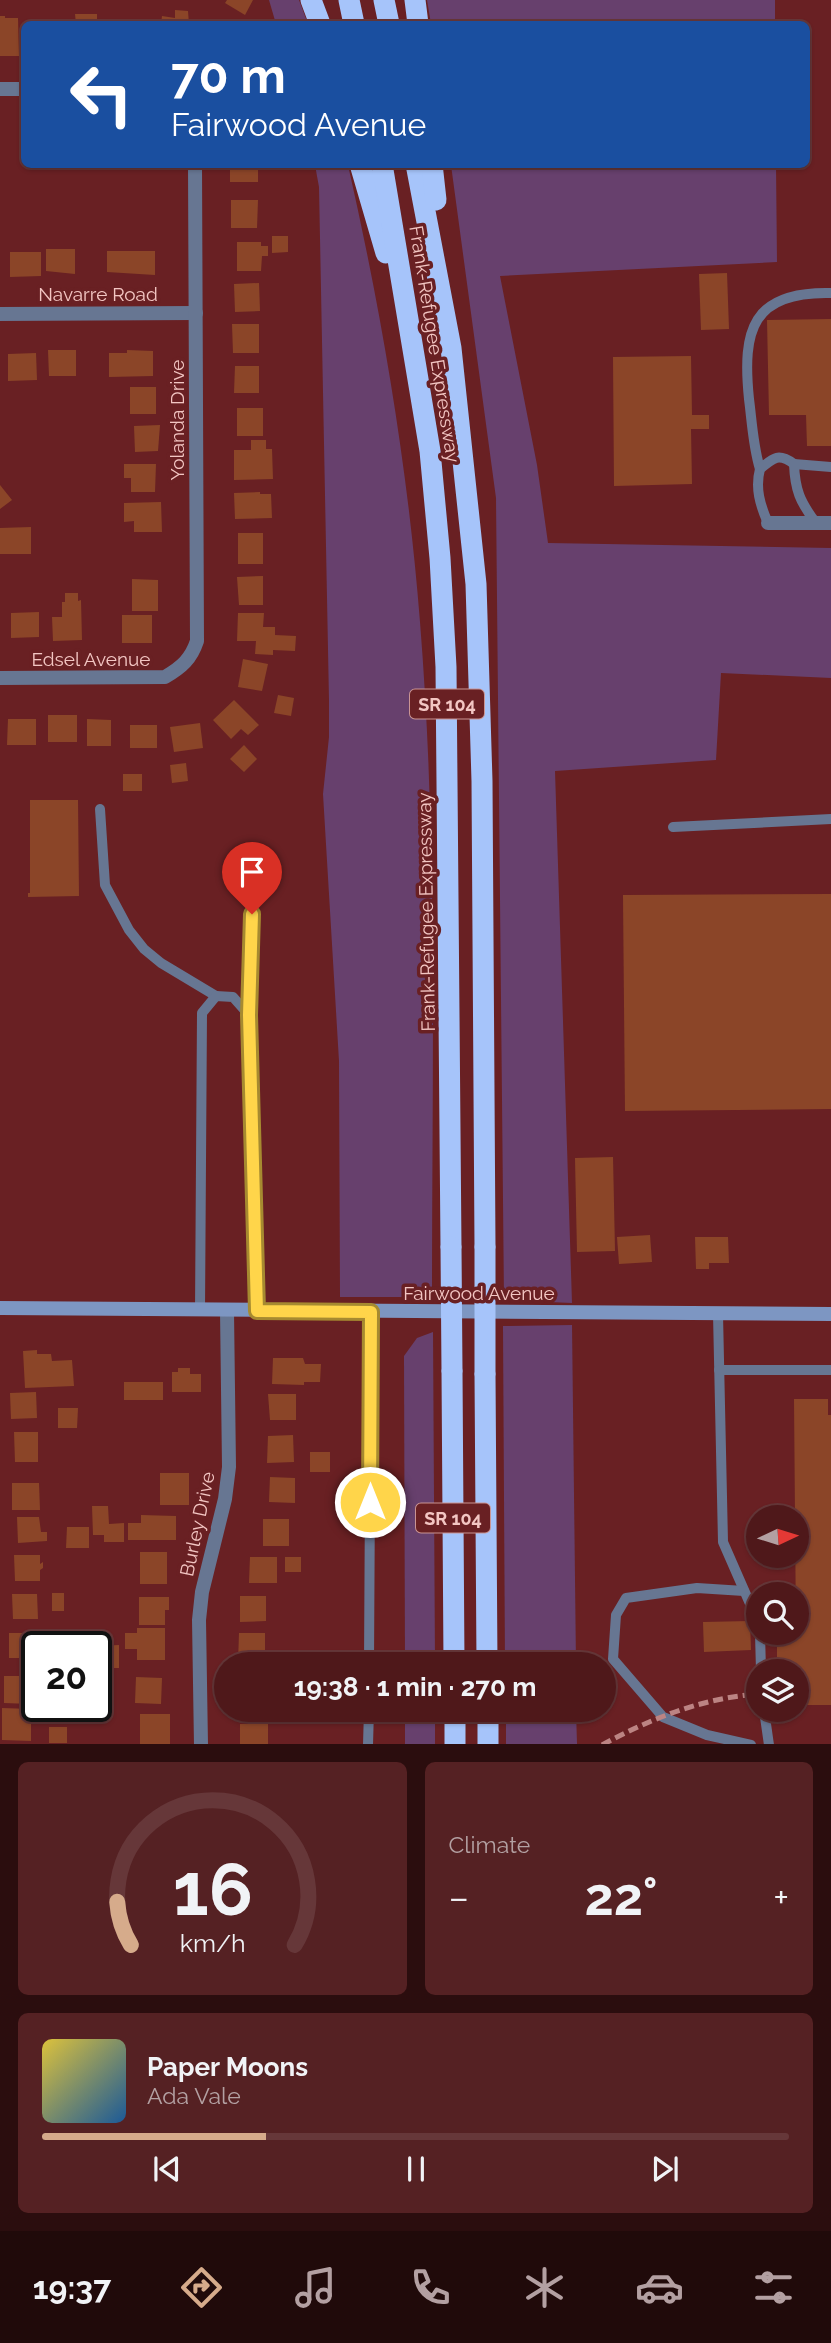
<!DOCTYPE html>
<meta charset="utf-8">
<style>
body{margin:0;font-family:Raleway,sans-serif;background:#552123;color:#f1f3f6;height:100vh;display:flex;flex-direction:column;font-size:26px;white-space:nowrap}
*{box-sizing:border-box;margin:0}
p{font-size:23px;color:#b3a0a2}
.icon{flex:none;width:38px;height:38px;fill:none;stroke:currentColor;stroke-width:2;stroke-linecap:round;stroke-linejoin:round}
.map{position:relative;height:1744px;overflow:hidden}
.sheet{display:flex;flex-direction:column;gap:18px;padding:18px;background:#2b0d0e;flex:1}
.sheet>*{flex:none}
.top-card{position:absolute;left:21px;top:21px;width:789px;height:147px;border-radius:10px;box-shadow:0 2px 5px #0004,0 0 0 2px #663739;background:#1a4fa0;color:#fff;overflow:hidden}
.needle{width:46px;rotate:86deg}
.tools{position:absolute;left:746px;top:1505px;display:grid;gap:14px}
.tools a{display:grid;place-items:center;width:63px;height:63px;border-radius:50%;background:#4f181a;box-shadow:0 2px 5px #0004,0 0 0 2px #663739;font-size:35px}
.speed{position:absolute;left:21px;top:1631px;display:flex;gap:14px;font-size:35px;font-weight:700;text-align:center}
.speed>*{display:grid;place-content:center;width:91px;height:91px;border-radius:50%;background:#4f181a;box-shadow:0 2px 5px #0004,0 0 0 2px #663739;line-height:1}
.speed .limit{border:4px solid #111;border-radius:10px;background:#fff;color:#111}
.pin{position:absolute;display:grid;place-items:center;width:60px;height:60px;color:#fff;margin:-72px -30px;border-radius:50% 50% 50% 0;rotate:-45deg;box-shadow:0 0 7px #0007}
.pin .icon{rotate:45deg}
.me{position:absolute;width:77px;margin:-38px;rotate:0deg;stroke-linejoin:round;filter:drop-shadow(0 0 5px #0008)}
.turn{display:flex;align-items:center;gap:24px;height:147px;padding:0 35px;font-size:32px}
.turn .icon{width:91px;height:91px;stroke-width:2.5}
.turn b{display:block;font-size:49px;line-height:60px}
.big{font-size:52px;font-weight:700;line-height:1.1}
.sheet .card{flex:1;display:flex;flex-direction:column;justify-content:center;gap:10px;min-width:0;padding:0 24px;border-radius:10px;background:#552123}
.sheet .dial{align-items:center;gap:0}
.dial svg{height:182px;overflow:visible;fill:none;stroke:#663739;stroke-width:7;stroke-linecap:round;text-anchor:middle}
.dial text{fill:#f1f3f6;stroke:none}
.song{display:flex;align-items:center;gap:21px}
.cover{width:84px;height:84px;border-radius:10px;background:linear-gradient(135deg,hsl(50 70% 55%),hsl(210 70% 35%))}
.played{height:7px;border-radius:4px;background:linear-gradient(90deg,#d6ab8b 30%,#663739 30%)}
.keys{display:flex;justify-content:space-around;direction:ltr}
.heat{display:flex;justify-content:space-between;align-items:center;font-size:38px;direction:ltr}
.sheet .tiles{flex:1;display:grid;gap:18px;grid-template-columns:1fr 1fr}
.card:last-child{grid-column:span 2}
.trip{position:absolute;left:214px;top:1652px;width:402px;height:70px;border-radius:35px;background:#4f181a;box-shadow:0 2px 5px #0004,0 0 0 2px #663739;font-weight:700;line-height:70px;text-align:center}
.dock{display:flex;height:112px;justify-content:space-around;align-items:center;background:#200a0a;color:#b3a0a2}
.dock .icon{width:49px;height:49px}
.dock .active{color:#d6ab8b}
.dock b{font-size:32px;color:#f1f3f6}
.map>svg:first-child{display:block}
.green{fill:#67406d}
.building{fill:#8b4528}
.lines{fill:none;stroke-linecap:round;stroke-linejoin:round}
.lane{stroke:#677692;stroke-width:10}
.street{stroke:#677692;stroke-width:14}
.secondary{stroke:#7d96c2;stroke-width:14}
.highway{stroke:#a6c4fa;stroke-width:21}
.rail{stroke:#bc8483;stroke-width:5;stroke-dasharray:10 5;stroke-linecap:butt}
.highway-bridge{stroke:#a6c4fa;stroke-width:21}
.route-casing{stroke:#a68a30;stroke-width:18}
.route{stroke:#ffd54a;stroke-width:12}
.labels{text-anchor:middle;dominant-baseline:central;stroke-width:7;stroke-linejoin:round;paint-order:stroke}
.shield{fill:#692023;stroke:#ca9493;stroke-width:2}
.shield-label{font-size:18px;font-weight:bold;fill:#f3c6c3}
.street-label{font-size:19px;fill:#f3c6c3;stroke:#692023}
</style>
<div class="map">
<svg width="831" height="1745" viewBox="0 0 831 1745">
<rect width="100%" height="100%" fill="#692023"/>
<g class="green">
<polygon points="269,0 299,0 308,24 276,24"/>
<polygon points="427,0 775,0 775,24 431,24"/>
<path d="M315,165H348C382,315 408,468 420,622C438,846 432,1072 432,1297H340L339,1061L323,794L329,737V700L319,187Z"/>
<polygon points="451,165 776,165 777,262 500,276 537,465 548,543 831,548 831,678 721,673 716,760 555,771 572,1303 504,1300 496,498"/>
<polygon points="572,1325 576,1664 505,1664 503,1326"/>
<polygon points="433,1332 435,1664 405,1664 404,1356 417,1338"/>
<rect x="405" y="1710" width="30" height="34"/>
<polygon points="506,1710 576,1710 577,1744 506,1744"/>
</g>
<g class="building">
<polygon points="227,0 253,0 245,15 225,3"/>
<polygon points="175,10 188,11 189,24 161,24 162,16 175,18"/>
<polygon points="75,14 97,14 97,22 102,22 102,24 76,24"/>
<polygon points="0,16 5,16 5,18 18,18 19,56 0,56"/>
<rect x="124" y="20" width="26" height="4"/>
<rect x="230" y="164" width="28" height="18"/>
<polygon points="231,200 258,200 257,228 231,228"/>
<polygon points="272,236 288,236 288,252 272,253"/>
<polygon points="237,242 261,242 261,246 268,246 268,256 262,256 261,271 237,271"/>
<polygon points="46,249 75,249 75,274 46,271"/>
<polygon points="107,251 155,251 155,275 107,272"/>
<polygon points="10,252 41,252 41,276 10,277"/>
<polygon points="727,273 729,329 701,330 699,274"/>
<polygon points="259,283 260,311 235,312 234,284"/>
<polygon points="831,319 831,446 807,446 806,415 769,415 767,320"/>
<polygon points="232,324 259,324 259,353 233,353"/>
<polygon points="48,350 76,350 76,376 49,376"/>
<polygon points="127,350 153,351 153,376 109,377 109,353 127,353"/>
<polygon points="36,353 37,380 8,381 8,354"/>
<polygon points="691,356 692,415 709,415 709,429 691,429 692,484 614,486 613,357"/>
<polygon points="235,366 259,366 259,393 234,393"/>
<rect x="130" y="387" width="26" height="27"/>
<rect x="237" y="408" width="26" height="28"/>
<polygon points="160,425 158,451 135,452 134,426"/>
<polygon points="251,440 266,440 266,449 272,449 273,479 234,480 234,450 251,450"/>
<polygon points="124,464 156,464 155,492 131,492 131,478 124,478"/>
<polygon points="0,485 12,500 0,509"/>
<polygon points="260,492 260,494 271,494 272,518 235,519 234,493"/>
<polygon points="161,502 162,532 134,532 134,521 124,522 124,503"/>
<polygon points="31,527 31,554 0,554 0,528"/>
<rect x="238" y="533" width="25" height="31"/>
<polygon points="263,576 263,605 239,605 237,577"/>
<polygon points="132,579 158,580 158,611 132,611"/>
<polygon points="65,593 78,593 78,601 81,600 82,640 53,641 52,617 62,617 62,602 65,602"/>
<polygon points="39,612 39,637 11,638 11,613"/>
<polygon points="238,613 264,613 263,627 275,627 275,635 296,636 295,651 273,650 273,655 255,654 256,641 237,641"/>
<rect x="122" y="615" width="30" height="28"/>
<polygon points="243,659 268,664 262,691 238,687"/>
<polygon points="278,695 294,698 291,716 274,713"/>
<polygon points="234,700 259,725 248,735 241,729 231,739 213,720"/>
<rect x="48" y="715" width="29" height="27"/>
<polygon points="8,719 36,719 36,745 7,745"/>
<polygon points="87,719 111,720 111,746 87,746"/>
<polygon points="200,723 203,748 174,752 170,727"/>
<rect x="130" y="725" width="27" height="23"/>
<polygon points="244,745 257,759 244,772 230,759"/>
<polygon points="186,763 188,781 172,783 170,765"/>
<rect x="123" y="774" width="19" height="17"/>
<polygon points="30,800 78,800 79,896 28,897 28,893 30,893"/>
<polygon points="831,894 831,1109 625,1111 623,895"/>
<polygon points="613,1157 615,1251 577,1252 575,1158"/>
<polygon points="650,1235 652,1262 619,1264 617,1237"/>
<polygon points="695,1237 728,1237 729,1263 709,1263 709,1269 696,1269"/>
<polygon points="37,1350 37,1354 51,1354 52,1361 72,1360 74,1386 25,1388 23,1351"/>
<polygon points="273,1358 303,1358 305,1364 321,1364 320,1382 304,1382 304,1385 272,1384"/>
<polygon points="178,1368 190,1368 190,1374 201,1374 201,1392 172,1392 172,1372 178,1372"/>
<rect x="124" y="1382" width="39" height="18"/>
<polygon points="36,1392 37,1418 11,1419 10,1393"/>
<polygon points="268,1394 296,1394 296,1420 270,1420"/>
<polygon points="794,1399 828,1399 828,1415 831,1415 831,1705 796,1705 796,1671 777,1671 777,1644 787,1644 786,1634 796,1633"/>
<polygon points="58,1408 78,1408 77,1428 58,1428"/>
<polygon points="14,1432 38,1432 38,1462 15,1462"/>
<polygon points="293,1435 294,1462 267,1463 268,1436"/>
<rect x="310" y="1452" width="20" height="20"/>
<rect x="160" y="1473" width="29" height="32"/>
<polygon points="270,1477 295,1478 295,1503 269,1502"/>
<polygon points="12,1483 39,1483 40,1510 12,1510"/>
<polygon points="92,1506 108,1506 109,1524 124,1523 124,1542 104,1542 104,1535 93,1535"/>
<polygon points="141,1515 176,1516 176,1540 128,1540 128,1523 141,1523"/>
<polygon points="17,1517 39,1517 41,1532 47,1532 47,1541 18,1543"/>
<rect x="263" y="1519" width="26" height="27"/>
<polygon points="67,1527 89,1527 89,1548 66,1548"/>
<rect x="140" y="1552" width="27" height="32"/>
<polygon points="14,1555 40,1555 40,1564 43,1562 43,1568 40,1570 40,1581 15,1581"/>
<polygon points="250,1557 277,1557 277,1583 249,1583"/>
<rect x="285" y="1557" width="16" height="15"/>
<rect x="52" y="1593" width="12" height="18"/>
<polygon points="12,1594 37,1594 38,1619 13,1619"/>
<polygon points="240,1596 266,1596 266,1621 240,1622"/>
<polygon points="139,1597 169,1597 169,1610 165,1610 165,1625 139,1625"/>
<polygon points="750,1621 751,1650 704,1652 703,1622"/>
<polygon points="137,1628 165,1628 165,1660 137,1660 137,1649 125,1649 125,1633 137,1633"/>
<polygon points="9,1633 36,1633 37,1658 9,1658"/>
<polygon points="239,1633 265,1633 265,1663 238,1663"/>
<polygon points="119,1645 119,1668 96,1668 96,1646"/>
<polygon points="4,1676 30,1676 30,1704 4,1703"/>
<polygon points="136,1677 162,1678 161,1704 135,1703"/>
<polygon points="2,1708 31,1709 31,1741 2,1740"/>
<rect x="140" y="1714" width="30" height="30"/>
<rect x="240" y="1724" width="28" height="21"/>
<rect x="49" y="1727" width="18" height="16"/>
</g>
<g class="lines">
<g class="lane">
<path d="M760,469C753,446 752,422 749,399C742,330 752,291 831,293"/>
<path d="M768,523C760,505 755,488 760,469C774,457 779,453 794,464"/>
<path d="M816,523C800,502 795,490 794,464L831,467"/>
<polyline points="100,809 105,885 129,930 144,949 161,963 216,996"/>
<polyline points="673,827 831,819"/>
<polyline points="249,1015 252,862 255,857 267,856"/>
<polyline points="200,1311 202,1013 216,996 233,997 249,1015 257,1311"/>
<polyline points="718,1314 723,1542 758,1622"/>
<polyline points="719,1370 831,1370"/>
<polyline points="744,1591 697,1588 626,1598 616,1615 613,1659 663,1717 707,1735 751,1745"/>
<polyline points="760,1633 761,1671"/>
<polyline points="369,1664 371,1312"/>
<polyline points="764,1710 769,1745"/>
<polyline points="368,1745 369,1710"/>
</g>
<g class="street">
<polyline points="0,89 24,89"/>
<polyline points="0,314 196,313"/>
<polyline points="768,523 831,523"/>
<path d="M0,678L165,677C182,667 191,659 197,641L195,164"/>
<polyline points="201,1745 199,1620 202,1592 225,1499 229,1467 227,1311"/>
</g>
<polyline class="secondary" points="0,1308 831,1314"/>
<g class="highway">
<polyline points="311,0 320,24"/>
<polyline points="349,0 354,24"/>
<polyline points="384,0 389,24"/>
<polyline points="415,0 418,24"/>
<polyline points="360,164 386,253"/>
<polyline points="382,164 430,451 440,558 446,667 451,1247"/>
<polyline points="416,164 451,348 476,584 482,781 485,1247"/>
<polyline points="432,164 436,200"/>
<polyline points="452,1371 454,1664"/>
<polyline points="485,1374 487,1664"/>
<polyline points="455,1710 455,1745"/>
<polyline points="488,1710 488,1745"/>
</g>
<path class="rail" d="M602,1745C650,1719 702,1698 758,1694"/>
<g class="highway-bridge">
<polyline points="451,1247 452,1371"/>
<polyline points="485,1374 485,1247"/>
</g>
</g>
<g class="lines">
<g class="route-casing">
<polyline id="route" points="252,914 249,1015 257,1311 371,1312 370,1502"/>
</g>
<use href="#route" class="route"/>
</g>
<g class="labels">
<g class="shield">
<rect x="410" y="689.5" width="74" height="29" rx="5"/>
<rect x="416" y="1503.5" width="74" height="29" rx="5"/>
</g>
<g class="shield-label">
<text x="447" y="704">SR 104</text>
<text x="453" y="1518">SR 104</text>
</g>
<g class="street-label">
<text x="98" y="294">Navarre Road</text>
<text transform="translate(435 344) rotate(81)">Frank-Refugee Expressway</text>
<text transform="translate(177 420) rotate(-90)">Yolanda Drive</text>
<text x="91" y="659">Edsel Avenue</text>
<text transform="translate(426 912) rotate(-91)">Frank-Refugee Expressway</text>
<text x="479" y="1293">Fairwood Avenue</text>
<text transform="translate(197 1524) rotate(-78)">Burley Drive</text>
</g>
</g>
</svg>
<div class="tools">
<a><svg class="needle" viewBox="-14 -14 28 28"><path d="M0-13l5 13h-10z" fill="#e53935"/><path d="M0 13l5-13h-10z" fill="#b3a0a2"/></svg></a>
<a><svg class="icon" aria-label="search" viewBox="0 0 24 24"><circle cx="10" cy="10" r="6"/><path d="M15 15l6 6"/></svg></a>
<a><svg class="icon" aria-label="layers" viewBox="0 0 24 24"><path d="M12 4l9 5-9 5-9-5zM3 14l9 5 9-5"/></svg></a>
</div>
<div class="speed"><div class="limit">20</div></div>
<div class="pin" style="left:252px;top:914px;background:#d93025"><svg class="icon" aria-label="arrive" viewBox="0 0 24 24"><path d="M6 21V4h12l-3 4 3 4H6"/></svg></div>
<svg class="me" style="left:370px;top:1502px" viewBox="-20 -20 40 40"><circle r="17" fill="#ffd54a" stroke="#fff" stroke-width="3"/><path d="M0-11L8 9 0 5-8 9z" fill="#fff"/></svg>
<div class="trip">19:38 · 1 min · 270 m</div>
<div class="top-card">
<div class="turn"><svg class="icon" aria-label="left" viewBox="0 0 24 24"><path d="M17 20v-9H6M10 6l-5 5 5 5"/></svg><div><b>70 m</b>Fairwood Avenue</div></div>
</div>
</div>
<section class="sheet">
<div class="tiles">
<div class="card dial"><svg viewBox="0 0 100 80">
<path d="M14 69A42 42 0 1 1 86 69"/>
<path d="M14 69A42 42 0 0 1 8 50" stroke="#d6ab8b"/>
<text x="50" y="56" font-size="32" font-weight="700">16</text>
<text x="50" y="72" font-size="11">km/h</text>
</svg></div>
<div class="card"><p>Climate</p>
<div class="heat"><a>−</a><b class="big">22°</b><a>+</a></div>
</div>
<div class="card">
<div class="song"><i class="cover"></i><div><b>Paper Moons</b><p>Ada Vale</p></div></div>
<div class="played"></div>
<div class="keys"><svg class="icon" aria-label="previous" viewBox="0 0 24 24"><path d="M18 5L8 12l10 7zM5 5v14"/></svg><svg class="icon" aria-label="pause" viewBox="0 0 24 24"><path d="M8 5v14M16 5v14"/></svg><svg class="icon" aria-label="next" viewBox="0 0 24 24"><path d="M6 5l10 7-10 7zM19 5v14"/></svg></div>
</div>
</div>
</section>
<nav class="dock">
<b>19:37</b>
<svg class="icon active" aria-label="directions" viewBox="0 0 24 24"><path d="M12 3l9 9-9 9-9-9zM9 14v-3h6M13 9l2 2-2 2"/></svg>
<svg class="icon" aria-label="music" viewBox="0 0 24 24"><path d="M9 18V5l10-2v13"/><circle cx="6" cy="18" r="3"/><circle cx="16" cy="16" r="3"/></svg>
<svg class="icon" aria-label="phone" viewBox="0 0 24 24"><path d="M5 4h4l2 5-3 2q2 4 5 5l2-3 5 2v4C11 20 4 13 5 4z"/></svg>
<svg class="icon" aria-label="climate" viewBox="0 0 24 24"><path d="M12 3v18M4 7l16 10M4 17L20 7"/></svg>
<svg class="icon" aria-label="car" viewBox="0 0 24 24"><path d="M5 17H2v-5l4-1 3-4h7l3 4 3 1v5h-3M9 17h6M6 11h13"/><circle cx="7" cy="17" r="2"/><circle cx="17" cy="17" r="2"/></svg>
<svg class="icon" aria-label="filters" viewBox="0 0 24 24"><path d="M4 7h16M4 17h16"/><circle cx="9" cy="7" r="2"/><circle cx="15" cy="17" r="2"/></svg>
</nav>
